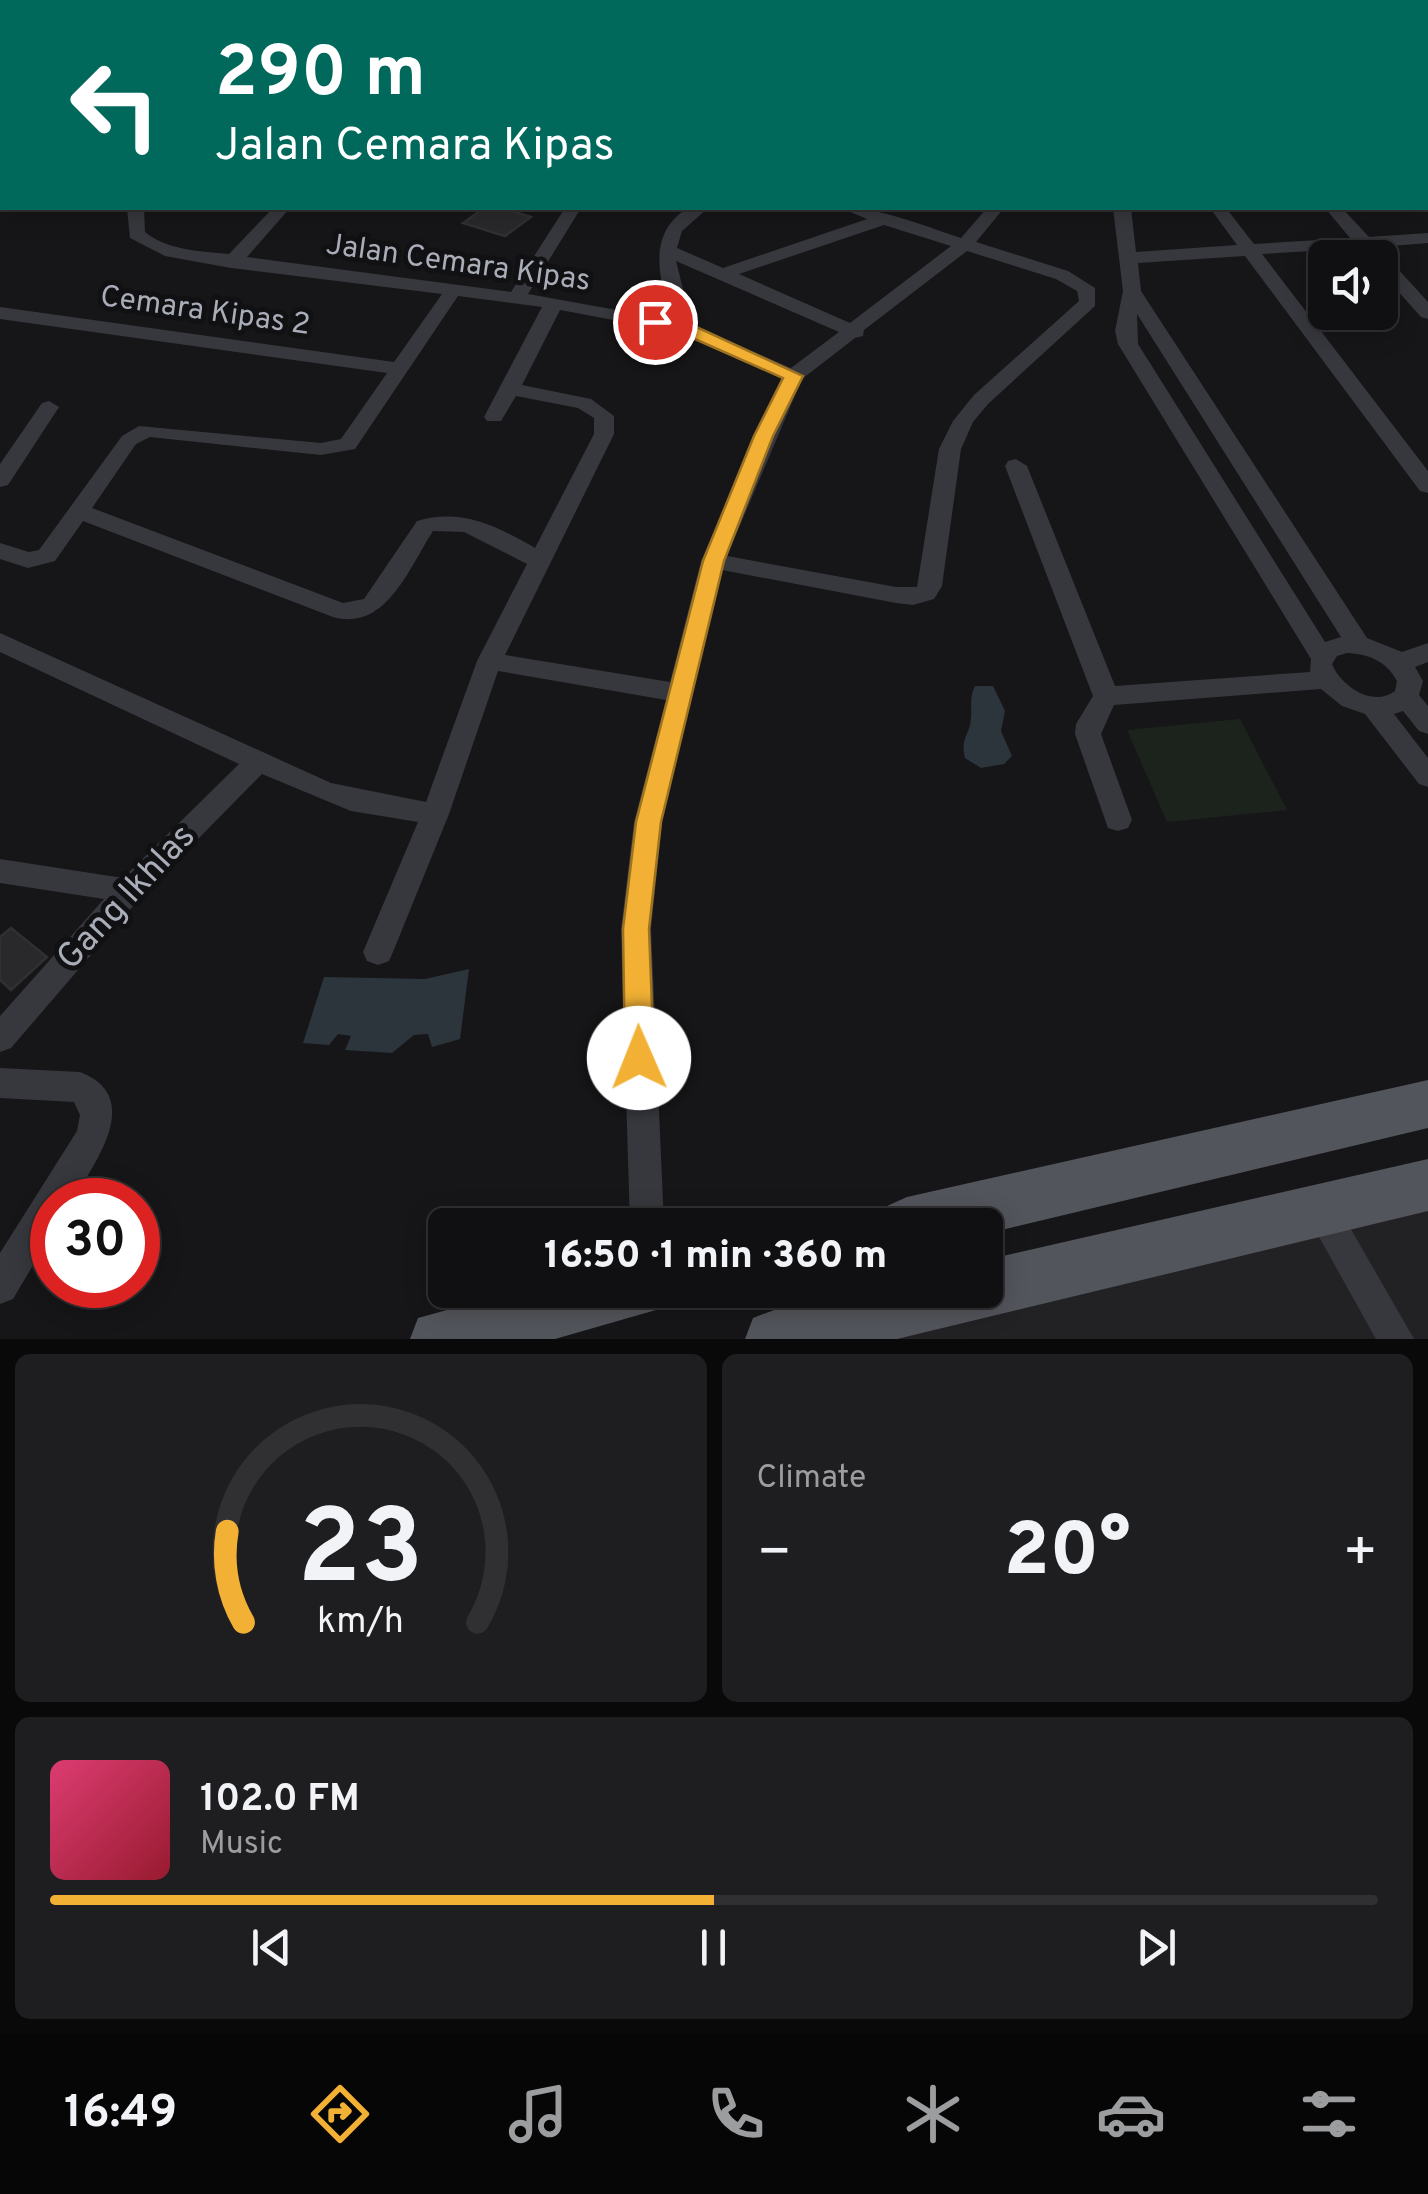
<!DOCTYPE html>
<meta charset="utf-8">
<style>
body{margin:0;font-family:Overpass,sans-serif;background:#1e1e20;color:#f1f3f6;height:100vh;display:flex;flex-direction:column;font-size:38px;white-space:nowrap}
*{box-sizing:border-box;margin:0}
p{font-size:32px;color:#9c9d9f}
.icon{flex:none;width:55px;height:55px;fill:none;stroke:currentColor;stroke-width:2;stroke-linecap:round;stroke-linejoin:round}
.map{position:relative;height:1339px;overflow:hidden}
.drawer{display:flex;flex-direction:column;gap:15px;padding:15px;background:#09090a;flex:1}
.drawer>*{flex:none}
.top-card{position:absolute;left:0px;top:0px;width:1430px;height:210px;box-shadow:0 5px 25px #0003,0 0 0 2px #303032;background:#00695c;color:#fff;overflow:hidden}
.controls{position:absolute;left:1308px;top:240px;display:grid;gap:20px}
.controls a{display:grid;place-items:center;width:90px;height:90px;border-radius:15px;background:#101012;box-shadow:0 5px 25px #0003,0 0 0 2px #303032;font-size:50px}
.speed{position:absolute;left:30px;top:1178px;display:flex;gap:20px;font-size:50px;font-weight:700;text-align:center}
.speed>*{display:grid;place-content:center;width:130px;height:130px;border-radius:50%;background:#101012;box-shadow:0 5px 25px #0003,0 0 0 2px #303032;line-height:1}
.speed .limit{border:15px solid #d22;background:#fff;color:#111}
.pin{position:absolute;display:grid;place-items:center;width:85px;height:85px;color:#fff;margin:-42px;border:5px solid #fff;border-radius:50%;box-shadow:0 2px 10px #0007}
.me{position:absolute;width:110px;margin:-55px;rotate:359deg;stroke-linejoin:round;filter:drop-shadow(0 0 8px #0008)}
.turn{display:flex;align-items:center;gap:35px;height:210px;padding:0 50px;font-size:45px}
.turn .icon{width:130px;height:130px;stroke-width:2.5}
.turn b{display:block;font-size:70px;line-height:85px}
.big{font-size:75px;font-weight:800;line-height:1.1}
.drawer .widget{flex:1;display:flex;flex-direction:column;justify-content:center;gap:15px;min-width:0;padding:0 35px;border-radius:15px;background:#1e1e20}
.drawer .dial{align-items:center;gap:0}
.dial svg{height:260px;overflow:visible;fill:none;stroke:#303032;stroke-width:7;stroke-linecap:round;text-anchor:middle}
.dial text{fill:#f1f3f6;stroke:none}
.song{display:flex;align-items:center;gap:30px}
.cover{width:120px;height:120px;border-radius:15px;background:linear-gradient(135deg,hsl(340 70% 55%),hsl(350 70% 35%))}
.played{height:10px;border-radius:5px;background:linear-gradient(90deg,#f2b134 50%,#303032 50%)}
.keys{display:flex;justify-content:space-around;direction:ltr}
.heat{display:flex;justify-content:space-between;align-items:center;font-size:55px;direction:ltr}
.drawer .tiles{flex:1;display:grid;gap:15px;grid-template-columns:1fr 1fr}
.widget:last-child{grid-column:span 2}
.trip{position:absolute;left:428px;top:1208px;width:575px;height:100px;border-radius:15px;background:#101012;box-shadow:0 5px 25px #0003,0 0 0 2px #303032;font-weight:800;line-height:100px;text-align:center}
.menu{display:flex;height:160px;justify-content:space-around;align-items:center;background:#060607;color:#9c9d9f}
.menu .icon{width:70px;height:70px}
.menu .on{color:#f2b134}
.menu b{font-size:45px;color:#f1f3f6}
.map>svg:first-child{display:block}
.built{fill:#222225}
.green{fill:#1c231d}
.water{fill:#2c353c}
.building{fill:#29292c;stroke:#303034;stroke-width:2.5}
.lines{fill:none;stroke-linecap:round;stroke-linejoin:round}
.street{fill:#37383d;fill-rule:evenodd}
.secondary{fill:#45474d;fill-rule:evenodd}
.primary{fill:#53555c;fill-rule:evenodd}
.route{fill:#f2b134;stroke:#9d7322;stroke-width:2.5}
.labels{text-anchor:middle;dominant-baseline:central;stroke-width:10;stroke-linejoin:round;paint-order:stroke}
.far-street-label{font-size:30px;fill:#a8adb8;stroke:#111113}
.street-label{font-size:35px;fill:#a8adb8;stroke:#111113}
</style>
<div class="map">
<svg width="1428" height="1339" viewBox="0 0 1428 1339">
<rect width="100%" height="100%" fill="#161618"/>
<polygon class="built" points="1428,1197 1428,1339 834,1339"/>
<polygon class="green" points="1240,719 1287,810 1167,822 1127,730"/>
<g class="water">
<path d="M975,686H993L1005,711L1001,731L1012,756L1004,764L981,768L965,758C960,737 970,735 971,718C972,705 969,699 975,686Z"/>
<polygon points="469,969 460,1039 432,1047 428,1034 414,1035 392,1053 345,1050 351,1036 338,1034 329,1045 303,1043 324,977 425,979"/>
</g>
<g class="building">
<polygon points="484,208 502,208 531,217 505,236 463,223"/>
<polygon points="11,928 47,957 11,990 0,980 0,937"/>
</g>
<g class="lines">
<g class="street">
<polygon points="536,0 550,0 552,2 538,2"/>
<polygon points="728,0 745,0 747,2 730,2"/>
<polygon points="946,0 967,0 969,2 948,2"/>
<polygon points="1088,0 1104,0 1106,2 1090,2"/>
<rect x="0" y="74" width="2" height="8"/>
<polygon points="2,108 2,119 0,120 0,109"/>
<polygon points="0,141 2,142 2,152 0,151"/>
<path d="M127,208H144L145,232C168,251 201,251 229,254L273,208H290L247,257L511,292L565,208H581L528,294L672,320C659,280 646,233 688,208H708L682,231L677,248L723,268L867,219L841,208C883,208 921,225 961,238L987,208H1004L976,242L1068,271L1095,288V306L988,404L973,422L961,449L942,586L934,599L913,605L896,603L722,570L662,822L651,929L664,1225H630L621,929L634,822L666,700L498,671L449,814L393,952L389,961L378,965L367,961L363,952L418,822L351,811L262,774L139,899L11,1048L0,1052V1016L104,899L0,883V859L123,878L239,764L0,652V633L331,783L426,802L477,661L527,564L464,532L433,531C409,568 386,632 333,617L83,521L55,561L28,568L0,559V543L29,552L39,550L122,436L139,426L321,443L341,439L387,373L0,319V307L394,362L442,294L231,268L165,256L130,238ZM884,225L951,246L850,323L739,274ZM967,251L1056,279L1077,291L1079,301L974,395L953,421L939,449L917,587H896L727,556L802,379L855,338L863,336L864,330ZM676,261L839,332L791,368L692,325ZM458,296L542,307L484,417L487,421H501L516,396L578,408L594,418V434L535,548C497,526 461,508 417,521L364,599L343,603L92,508L136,444L150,437L321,455L355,449ZM560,310L678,332L782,378L701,561L670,682L505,655L614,434V416L591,399L522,385Z"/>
<path d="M1113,208H1131L1136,252L1237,245L1210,208H1226L1254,244L1350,238L1325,208H1342L1369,237L1428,233V243L1378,247L1377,254L1371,255L1359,248L1262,254L1428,471V493L1420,491L1245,256L1138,263L1141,291L1367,638L1402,652L1428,643V662L1415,667L1423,681L1419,695L1428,706V734L1419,731L1403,711L1394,714L1428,758V787L1419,784L1365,714L1342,706L1321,689L1114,705L1101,734L1132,820L1128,828L1118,831L1108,828L1075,734L1076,724L1093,696L1005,466L1008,461L1016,459L1027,466L1115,686L1310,672L1311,659L1118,344L1115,331L1123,291ZM1137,314L1341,637L1325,642L1138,344ZM1347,653C1369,654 1386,661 1397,681L1395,691C1373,708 1341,686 1332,664L1337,656Z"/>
<polygon points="1380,255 1386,256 1428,302 1428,319 1421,317 1380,271 1380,258 1373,258"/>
<polygon points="49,401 59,407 8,485 0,487 0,464 42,403"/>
<path d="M0,1068L80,1072C145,1097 95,1162 73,1200H52V1233L13,1299L0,1304V1253L77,1131L80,1115L74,1102L0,1098Z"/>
<polygon points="1321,1193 1333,1198 1414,1339 1376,1339 1304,1210 1309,1198"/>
</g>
<polygon class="secondary" points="1358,0 1379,0 1380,2 1359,2"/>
<g class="primary">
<polygon points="1428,1080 1428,1128 985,1234 985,1225 879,1225 887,1206 907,1197"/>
<path d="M1428,1159V1211L897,1339H745L753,1318C831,1286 903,1290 985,1290V1260Z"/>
<polygon points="519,1290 665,1290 656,1310 555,1339 410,1339 418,1318"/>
</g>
</g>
<polygon class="route" points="655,317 690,324 803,376 773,436 724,561 661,822 649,929 654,1058 649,1068 639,1071 629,1068 625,1058 623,929 636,822 703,561 754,436 783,378 679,332 649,325 646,322"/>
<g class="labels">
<g class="far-street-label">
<text transform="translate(458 264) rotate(8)">Jalan Cemara Kipas</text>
<text transform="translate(205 312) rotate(8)">Cemara Kipas 2</text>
</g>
<g class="street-label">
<text transform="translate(127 898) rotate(-47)">Gang Ikhlas</text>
</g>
</g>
</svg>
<div class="controls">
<a><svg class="icon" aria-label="sound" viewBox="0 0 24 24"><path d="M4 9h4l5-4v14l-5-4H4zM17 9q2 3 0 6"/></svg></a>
</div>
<div class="speed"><div class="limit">30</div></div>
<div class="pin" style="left:655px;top:322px;background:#d93025"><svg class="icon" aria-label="arrive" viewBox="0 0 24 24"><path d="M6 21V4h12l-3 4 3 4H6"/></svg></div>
<svg class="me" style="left:639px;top:1058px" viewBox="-20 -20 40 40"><circle r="19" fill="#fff"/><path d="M0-13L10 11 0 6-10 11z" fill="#f2b134"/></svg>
<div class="trip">16:50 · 1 min · 360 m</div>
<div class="top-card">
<div class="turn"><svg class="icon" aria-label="left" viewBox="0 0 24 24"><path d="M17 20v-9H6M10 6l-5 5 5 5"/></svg><div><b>290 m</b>Jalan Cemara Kipas</div></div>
</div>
</div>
<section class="drawer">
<div class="tiles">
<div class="widget dial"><svg viewBox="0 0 100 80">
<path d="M14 69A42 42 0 1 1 86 69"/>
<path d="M14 69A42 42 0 0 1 9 41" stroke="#f2b134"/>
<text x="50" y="56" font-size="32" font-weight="700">23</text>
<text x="50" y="72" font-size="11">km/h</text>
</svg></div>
<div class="widget"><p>Climate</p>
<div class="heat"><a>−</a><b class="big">20°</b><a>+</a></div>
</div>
<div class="widget">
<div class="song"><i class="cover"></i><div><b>102.0 FM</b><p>Music</p></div></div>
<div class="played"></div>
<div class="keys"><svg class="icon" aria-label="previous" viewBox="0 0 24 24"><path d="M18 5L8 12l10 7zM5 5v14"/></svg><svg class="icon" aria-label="pause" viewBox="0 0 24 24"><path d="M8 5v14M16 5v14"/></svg><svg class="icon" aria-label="next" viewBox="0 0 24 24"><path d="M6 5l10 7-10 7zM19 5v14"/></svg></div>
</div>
</div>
</section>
<nav class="menu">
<b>16:49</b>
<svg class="icon on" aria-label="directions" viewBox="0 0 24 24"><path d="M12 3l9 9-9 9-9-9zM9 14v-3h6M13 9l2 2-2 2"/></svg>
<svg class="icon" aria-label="music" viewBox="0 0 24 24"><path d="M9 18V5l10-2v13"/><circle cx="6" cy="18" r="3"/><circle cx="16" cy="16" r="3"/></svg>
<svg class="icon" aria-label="phone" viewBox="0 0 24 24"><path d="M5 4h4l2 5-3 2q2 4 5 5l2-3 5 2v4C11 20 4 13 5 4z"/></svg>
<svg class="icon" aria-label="climate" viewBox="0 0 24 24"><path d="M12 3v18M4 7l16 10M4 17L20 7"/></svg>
<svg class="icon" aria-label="car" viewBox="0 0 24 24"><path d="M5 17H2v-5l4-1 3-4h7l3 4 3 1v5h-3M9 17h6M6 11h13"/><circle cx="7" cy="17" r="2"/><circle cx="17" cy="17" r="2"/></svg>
<svg class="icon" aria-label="filters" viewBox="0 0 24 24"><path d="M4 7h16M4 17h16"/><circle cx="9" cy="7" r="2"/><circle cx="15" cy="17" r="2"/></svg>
</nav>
